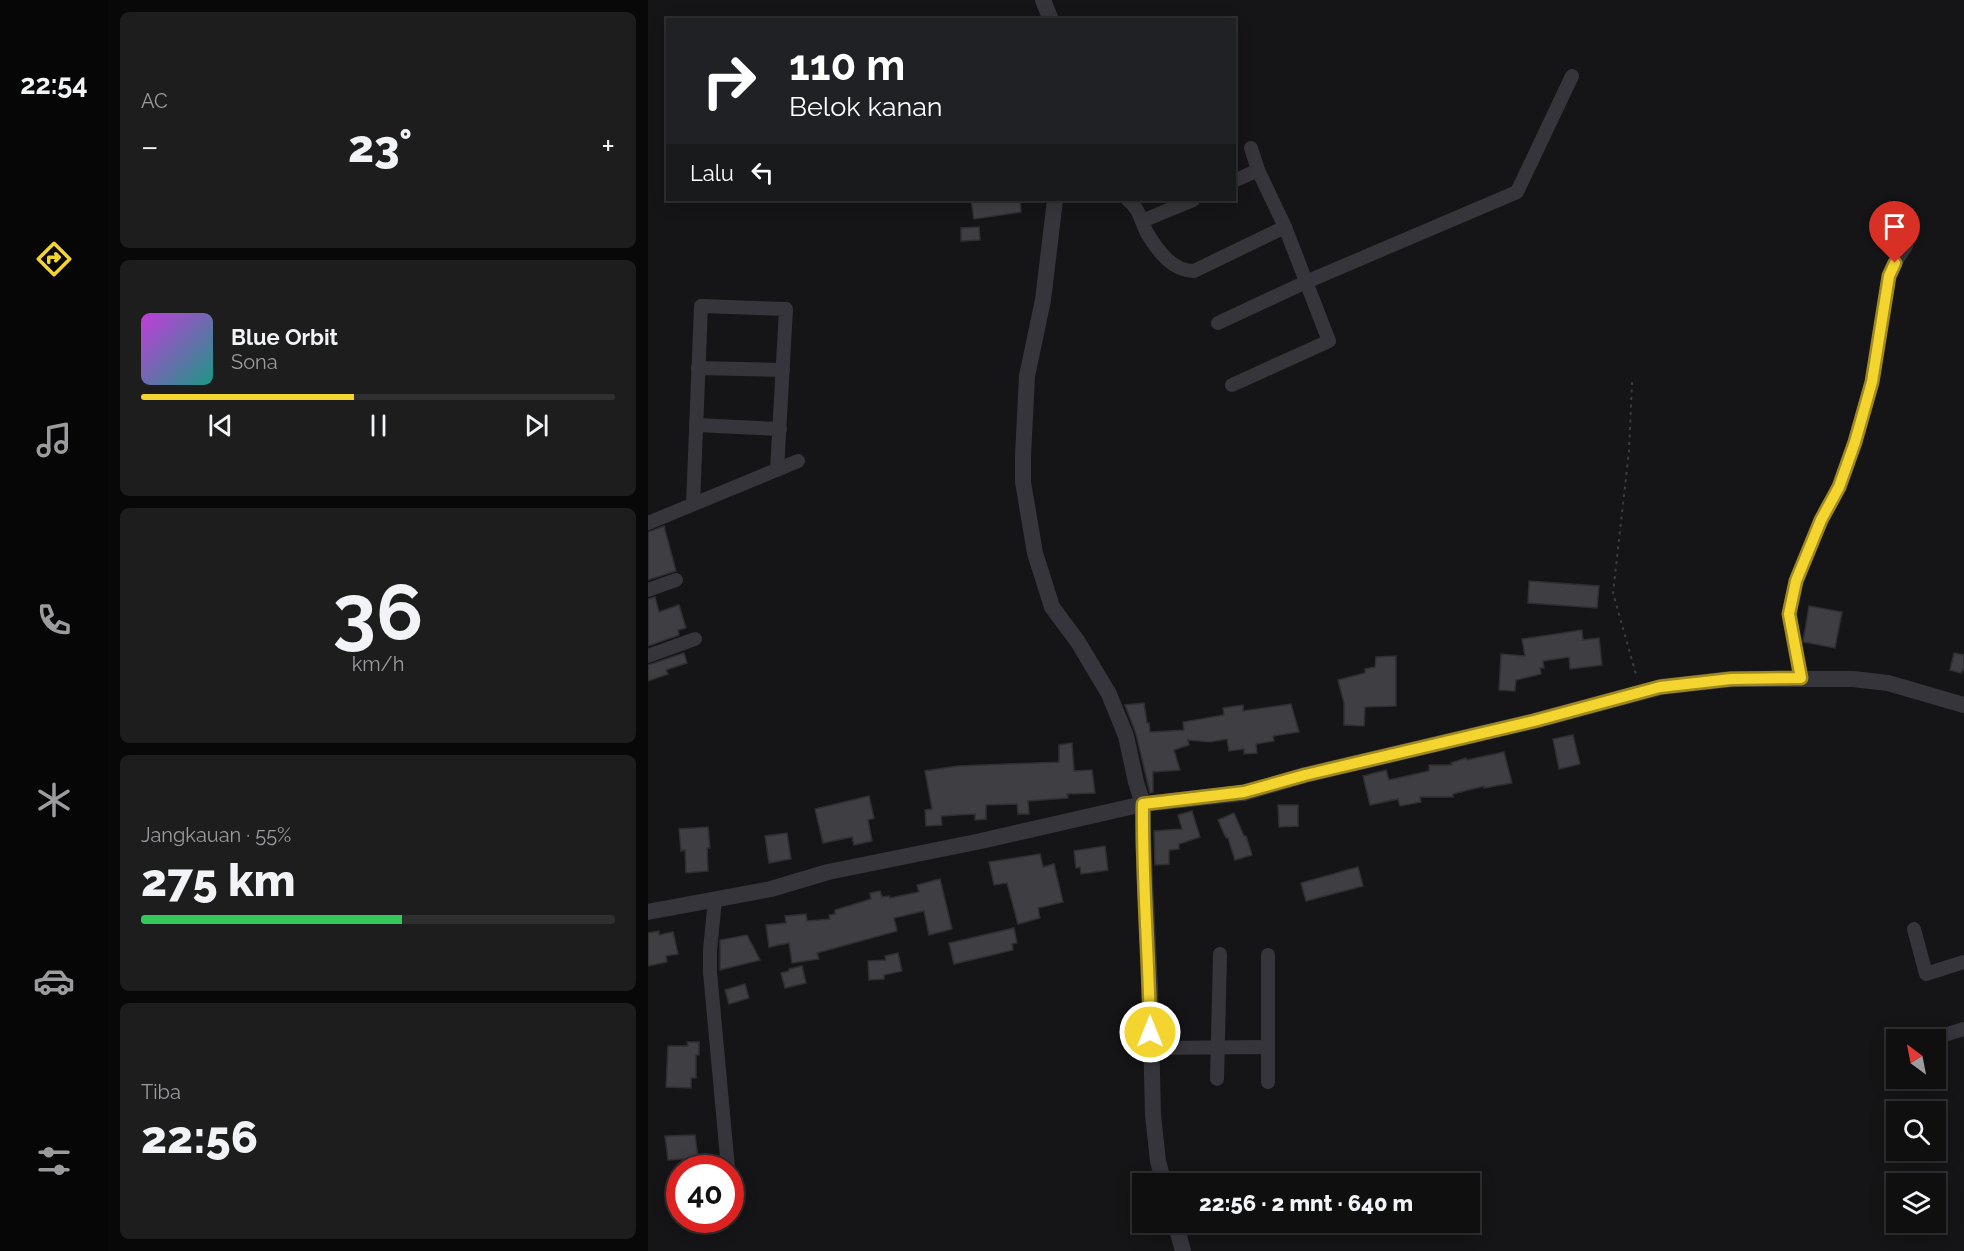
<!DOCTYPE html>
<html lang="id">
<meta charset="utf-8">
<style>
body{margin:0;font-family:Raleway,sans-serif;background:#1e1d1e;color:#f1f3f6;height:100vh;display:flex;flex-direction:column;font-size:22px;white-space:nowrap}
*{box-sizing:border-box;margin:0}
p{font-size:20px;color:#9c9c9f}
.icon{flex:none;width:33px;height:33px;fill:none;stroke:currentColor;stroke-width:2;stroke-linecap:round;stroke-linejoin:round}
.map{position:relative;flex:1;overflow:hidden}
.side{display:flex;flex-direction:column;gap:12px;padding:12px;background:#090809;width:540px}
.side>*{flex:none}
.guide{position:absolute;left:18px;top:18px;width:570px;height:183px;border-radius:0px;box-shadow:0 3px 15px #0003,0 0 0 2px #302f30;background:#202124;color:#fff;overflow:hidden}
.needle{width:39px;rotate:328deg}
.controls{position:absolute;left:1238px;top:1029px;display:grid;gap:12px}
.controls a{display:grid;place-items:center;width:60px;height:60px;border-radius:0px;background:#100f10;box-shadow:0 3px 15px #0003,0 0 0 2px #302f30;font-size:30px}
.speed{position:absolute;left:18px;top:1155px;display:flex;gap:12px;font-size:30px;font-weight:700;text-align:center}
.speed>*{display:grid;place-content:center;width:78px;height:78px;border-radius:50%;background:#100f10;box-shadow:0 3px 15px #0003,0 0 0 2px #302f30;line-height:1}
.speed .limit{border:9px solid #d22;background:#fff;color:#111}
.pin{position:absolute;display:grid;place-items:center;width:51px;height:51px;color:#fff;margin:-62px -26px;border-radius:50% 50% 50% 0;rotate:-45deg;box-shadow:0 0 6px #0007}
.pin .icon{rotate:45deg}
.me{position:absolute;width:66px;margin:-33px;rotate:0deg;stroke-linejoin:round;filter:drop-shadow(0 0 4px #0008)}
.turn{display:flex;align-items:center;gap:21px;height:126px;padding:0 24px;font-size:27px}
.turn .icon{width:78px;height:78px;stroke-width:2.5}
.turn b{display:block;font-size:42px;line-height:51px}
.then{display:flex;align-items:center;height:57px;padding:0 24px;background:#0003;gap:12px;font-size:22px}
.big{font-size:45px;font-weight:800;line-height:1.1}
.side .widget{flex:1;display:flex;flex-direction:column;justify-content:center;gap:9px;min-width:0;padding:0 21px;border-radius:9px;background:#1e1d1e}
.side .dial{align-items:center;gap:0}
.dial b{font-size:78px;line-height:1}
.song{display:flex;align-items:center;gap:18px}
.cover{width:72px;height:72px;border-radius:9px;background:linear-gradient(135deg,hsl(290 70% 55%),hsl(170 70% 35%))}
.played{height:6px;border-radius:3px;background:linear-gradient(90deg,#f4d52f 45%,#302f30 45%)}
.keys{display:flex;justify-content:space-around;direction:ltr}
.heat{display:flex;justify-content:space-between;align-items:center;font-size:33px;direction:ltr}
.charge{height:9px;border-radius:4px;background:linear-gradient(90deg,#34c759 55%,#302f30 0)}
.trip{position:absolute;left:484px;top:1173px;width:348px;height:60px;border-radius:0px;background:#100f10;box-shadow:0 3px 15px #0003,0 0 0 2px #302f30;font-weight:800;line-height:60px;text-align:center}
main{display:flex;flex:1;min-height:0}
.tabs{display:flex;flex-direction:column;width:108px;justify-content:space-around;align-items:center;background:#060606;color:#9c9c9f}
.tabs .icon{width:42px;height:42px}
.tabs .on{color:#f4d52f}
.tabs b{font-size:27px;color:#f1f3f6}
.map>svg:first-child{display:block}
.building{fill:#3f3e43;stroke:#2f2e32;stroke-width:1.5}
.lines{fill:none;stroke-linecap:round;stroke-linejoin:round}
.path{stroke:#3b3c42;stroke-width:2;stroke-dasharray:3 4.5;stroke-linecap:butt}
.minor{stroke:#36353b;stroke-width:14}
.tertiary{stroke:#36353b;stroke-width:16}
.route-casing{stroke:#9f8a1f;stroke-width:15}
.route{stroke:#f4d52f;stroke-width:10}
</style>
<main>
<nav class="tabs">
<b>22:54</b>
<svg class="icon on" aria-label="directions" viewBox="0 0 24 24"><path d="M12 3l9 9-9 9-9-9zM9 14v-3h6M13 9l2 2-2 2"/></svg>
<svg class="icon" aria-label="music" viewBox="0 0 24 24"><path d="M9 18V5l10-2v13"/><circle cx="6" cy="18" r="3"/><circle cx="16" cy="16" r="3"/></svg>
<svg class="icon" aria-label="phone" viewBox="0 0 24 24"><path d="M5 4h4l2 5-3 2q2 4 5 5l2-3 5 2v4C11 20 4 13 5 4z"/></svg>
<svg class="icon" aria-label="climate" viewBox="0 0 24 24"><path d="M12 3v18M4 7l16 10M4 17L20 7"/></svg>
<svg class="icon" aria-label="car" viewBox="0 0 24 24"><path d="M5 17H2v-5l4-1 3-4h7l3 4 3 1v5h-3M9 17h6M6 11h13"/><circle cx="7" cy="17" r="2"/><circle cx="17" cy="17" r="2"/></svg>
<svg class="icon" aria-label="filters" viewBox="0 0 24 24"><path d="M4 7h16M4 17h16"/><circle cx="9" cy="7" r="2"/><circle cx="15" cy="17" r="2"/></svg>
</nav>
<section class="side">
<div class="widget"><p>AC</p>
<div class="heat"><a>−</a><b class="big">23°</b><a>+</a></div>
</div>
<div class="widget">
<div class="song"><i class="cover"></i><div><b>Blue Orbit</b><p>Sona</p></div></div>
<div class="played"></div>
<div class="keys"><svg class="icon" aria-label="previous" viewBox="0 0 24 24"><path d="M18 5L8 12l10 7zM5 5v14"/></svg><svg class="icon" aria-label="pause" viewBox="0 0 24 24"><path d="M8 5v14M16 5v14"/></svg><svg class="icon" aria-label="next" viewBox="0 0 24 24"><path d="M6 5l10 7-10 7zM19 5v14"/></svg></div>
</div>
<div class="widget dial"><b>36</b><p>km/h</p></div>
<div class="widget"><p>Jangkauan · 55%</p><b class="big">275 km</b><div class="charge"></div></div>
<div class="widget"><p>Tiba</p><b class="big">22:56</b></div>
</section>
<div class="map">
<svg width="1316" height="1251" viewBox="0 0 1316 1251">
<rect width="100%" height="100%" fill="#151416"/>
<g class="building">
<polygon points="323,200 372,200 373,212 326,219"/>
<polygon points="331,227 332,240 313,241 313,228"/>
<polygon points="16,526 28,571 0,580 0,532"/>
<polygon points="881,581 951,586 949,608 880,603"/>
<polygon points="7,597 11,612 31,605 38,628 30,630 31,635 0,646 0,599"/>
<polygon points="1161,606 1194,612 1187,648 1155,642"/>
<polygon points="934,630 935,640 951,638 954,665 922,669 921,657 895,661 896,668 892,668 893,674 868,680 867,691 851,690 853,654 877,656 874,639"/>
<polygon points="36,653 39,663 18,670 20,674 0,681 0,665"/>
<polygon points="1306,653 1316,655 1316,671 1314,670 1313,673 1302,670"/>
<polygon points="748,656 748,706 717,707 716,726 696,725 696,703 690,680 717,673 717,669 727,667 728,657"/>
<polygon points="496,703 499,723 501,723 502,732 536,730 535,722 576,715 575,708 595,705 595,711 643,704 651,732 625,736 626,741 608,744 609,753 596,754 596,749 581,751 579,739 562,742 540,740 541,745 526,750 532,770 505,772 505,792 502,793 488,734 477,705"/>
<polygon points="925,735 932,764 911,769 905,739"/>
<polygon points="424,743 426,771 444,770 447,793 419,794 420,798 380,801 381,814 370,814 369,804 338,805 338,819 327,820 327,814 293,816 294,825 278,826 277,810 284,809 277,771 310,766 411,762 411,745"/>
<polygon points="856,752 864,783 836,788 836,786 805,794 805,797 772,797 773,802 752,806 750,799 722,805 715,776 738,770 741,780 781,771 781,765 804,765 803,763 818,758 819,760"/>
<polygon points="221,796 226,818 220,820 224,841 206,845 204,837 175,843 167,809"/>
<polygon points="630,805 650,805 650,826 631,827"/>
<polygon points="544,811 552,837 531,844 531,849 521,850 521,864 507,865 506,831 534,829 530,815"/>
<polygon points="586,813 596,836 598,836 604,855 587,860 580,838 578,838 570,820"/>
<polygon points="60,827 62,848 59,848 60,871 38,873 37,850 33,851 31,829"/>
<polygon points="139,833 143,859 121,863 117,836"/>
<polygon points="457,846 460,870 433,874 432,867 428,868 426,851"/>
<polygon points="392,854 395,867 406,864 415,902 390,908 392,918 370,924 359,883 346,885 341,862"/>
<polygon points="710,867 715,886 658,901 653,883"/>
<polygon points="292,879 304,929 281,935 276,911 246,918 249,931 169,953 171,959 144,963 141,943 121,947 118,925 138,923 137,916 158,914 159,921 182,919 181,915 187,914 187,910 223,899 222,893 232,891 234,897 241,896 242,898 271,892 269,885"/>
<polygon points="366,928 369,943 364,944 365,950 306,964 301,943"/>
<polygon points="11,931 11,935 25,932 30,954 18,956 19,962 0,966 0,933"/>
<polygon points="99,935 112,960 72,970 72,940"/>
<polygon points="250,953 254,971 236,975 236,979 221,980 220,961 238,960 237,956"/>
<polygon points="154,966 158,983 137,988 133,973 141,971 141,969"/>
<polygon points="97,984 101,998 81,1004 77,990"/>
<polygon points="39,1042 51,1042 51,1055 48,1055 48,1078 43,1078 43,1088 18,1087 20,1046 40,1046"/>
<polygon points="47,1135 50,1158 20,1160 17,1136"/>
</g>
<g class="lines">
<polyline class="path" points="984,382 981,451 965,593 989,678"/>
<g class="minor">
<polyline points="586,181 610,170"/>
<path d="M480,200C491,208 493,221 499,233C510,251 524,271 546,271L637,227"/>
<polyline points="494,221 545,200"/>
<polyline points="570,323 658,282 869,192 924,76"/>
<polyline points="50,368 135,370"/>
<polyline points="584,385 681,341 637,227 610,170 603,148"/>
<polyline points="48,425 132,429"/>
<polyline points="45,504 53,306 138,309 129,470"/>
<polyline points="0,523 150,461"/>
<polyline points="0,590 28,580"/>
<polyline points="0,656 47,639"/>
<polyline points="1153,678 1141,614 1148,581 1173,521 1191,487 1207,442 1224,382 1241,276 1247,263 1258,246"/>
<polyline points="67,900 62,950 62,972 80,1168"/>
<polyline points="1266,929 1278,974 1316,962"/>
<polyline points="620,955 620,1082"/>
<polyline points="1293,1036 1316,1029"/>
<polyline points="502,1048 620,1047"/>
<polyline points="569,1079 572,954"/>
<polyline points="82,1205 83,1210"/>
</g>
<g class="tertiary">
<polyline points="395,0 403,20"/>
<polyline points="407,200 395,300 379,376 375,456 375,482 387,553 404,607 430,642 461,694 478,736 488,782 495,804 495,839 502,988 505,1115 510,1161 516,1184"/>
<polyline points="0,912 123,889 180,872 333,841 495,804 596,793 657,775 886,721 1013,687 1083,679 1205,679 1240,683 1316,705"/>
<polyline points="527,1222 535,1251"/>
</g>
</g>
<g class="lines">
<g class="route-casing">
<path id="route" d="M502,1032C501,956 494,880 495,804L596,792L657,775L886,721L1012,687L1083,679L1153,678L1141,614L1148,581L1173,520L1191,487L1207,442L1224,382L1241,276L1247,263"/>
</g>
<use href="#route" class="route"/>
</g>
</svg>
<div class="controls">
<a><svg class="needle" viewBox="-14 -14 28 28"><path d="M0-13l5 13h-10z" fill="#e53935"/><path d="M0 13l5-13h-10z" fill="#9c9c9f"/></svg></a>
<a><svg class="icon" aria-label="search" viewBox="0 0 24 24"><circle cx="10" cy="10" r="6"/><path d="M15 15l6 6"/></svg></a>
<a><svg class="icon" aria-label="layers" viewBox="0 0 24 24"><path d="M12 4l9 5-9 5-9-5zM3 14l9 5 9-5"/></svg></a>
</div>
<div class="speed"><div class="limit">40</div></div>
<div class="pin" style="left:1247px;top:263px;background:#d93025"><svg class="icon" aria-label="arrive" viewBox="0 0 24 24"><path d="M6 21V4h12l-3 4 3 4H6"/></svg></div>
<svg class="me" style="left:502px;top:1032px" viewBox="-20 -20 40 40"><circle r="17" fill="#f4d52f" stroke="#fff" stroke-width="3"/><path d="M0-11L8 9 0 5-8 9z" fill="#fff"/></svg>
<div class="trip">22:56 · 2 mnt · 640 m</div>
<div class="guide">
<div class="turn"><svg class="icon" aria-label="right" viewBox="0 0 24 24"><path d="M7 20v-9h11M14 6l5 5-5 5"/></svg><div><b>110 m</b>Belok kanan</div></div>
<div class="then">Lalu<svg class="icon" aria-label="left" viewBox="0 0 24 24"><path d="M17 20v-9H6M10 6l-5 5 5 5"/></svg></div>
</div>
</div>
</main>
